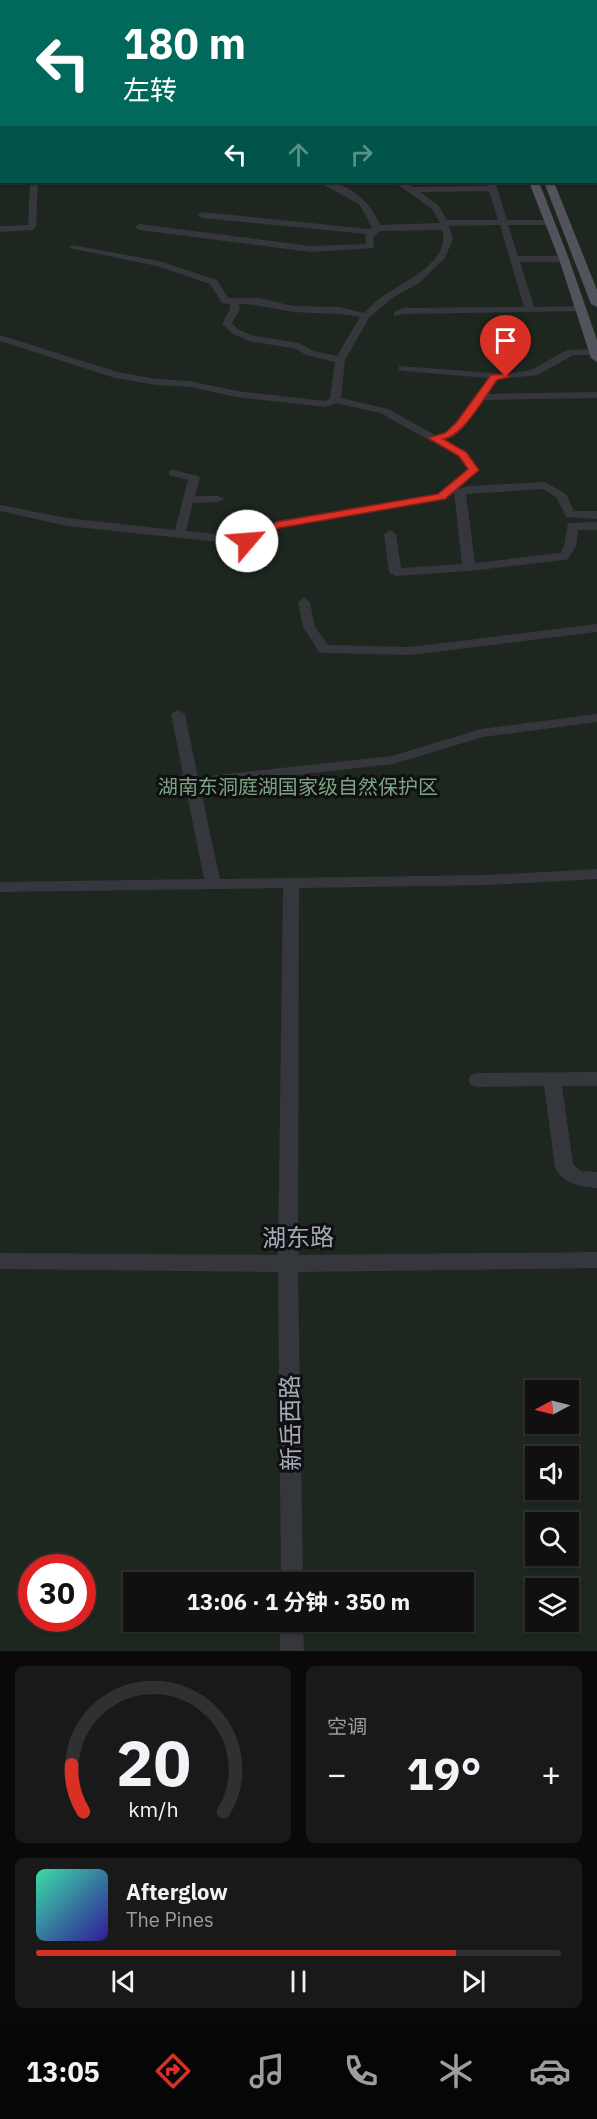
<!DOCTYPE html>
<html lang="zh">
<meta charset="utf-8">
<style>
body{margin:0;font-family:"IBM Plex Sans","Noto Sans SC",sans-serif;background:#19191a;color:#f1f3f6;height:100vh;display:flex;flex-direction:column;font-size:22px;white-space:nowrap}
*{box-sizing:border-box;margin:0}
p{font-size:20px;color:#9c9d9f}
.icon{flex:none;width:33px;height:33px;fill:none;stroke:currentColor;stroke-width:2;stroke-linecap:round;stroke-linejoin:round}
.map{position:relative;height:1651px;overflow:hidden}
.drawer{display:flex;flex-direction:column;gap:15px;padding:15px;background:#090909;flex:1}
.drawer>*{flex:none}
.hud{position:absolute;left:0px;top:0px;width:597px;height:183px;box-shadow:0 2px 4px #0004,0 0 0 2px #303031;background:#00695c;color:#fff;overflow:hidden}
.needle{width:39px;rotate:263deg}
.controls{position:absolute;left:525px;top:1380px;display:grid;gap:12px}
.controls a{display:grid;place-items:center;width:54px;height:54px;border-radius:0px;background:#101011;box-shadow:0 2px 4px #0004,0 0 0 2px #303031;font-size:30px}
.speed{position:absolute;left:18px;top:1554px;display:flex;gap:12px;font-size:30px;font-weight:700;text-align:center}
.speed>*{display:grid;place-content:center;width:78px;height:78px;border-radius:50%;background:#101011;box-shadow:0 2px 4px #0004,0 0 0 2px #303031;line-height:1}
.speed .limit{border:9px solid #d22;background:#fff;color:#111}
.pin{position:absolute;display:grid;place-items:center;width:51px;height:51px;color:#fff;margin:-62px -26px;border-radius:50% 50% 50% 0;rotate:-45deg;box-shadow:0 0 6px #0007}
.pin .icon{rotate:45deg}
.me{position:absolute;width:66px;margin:-33px;rotate:63deg;stroke-linejoin:round;filter:drop-shadow(0 0 4px #0008)}
.turn{display:flex;align-items:center;gap:21px;height:126px;padding:0 24px;font-size:27px}
.turn .icon{width:78px;height:78px;stroke-width:2.5}
.turn b{display:block;font-size:42px;line-height:51px}
.lanes{display:flex;align-items:center;height:57px;padding:0 24px;background:#0003;justify-content:center;gap:30px;direction:ltr}
.lanes .off{opacity:.35}
.big{font-size:45px;font-weight:700;line-height:1.1}
.drawer .widget{flex:1;display:flex;flex-direction:column;justify-content:center;gap:9px;min-width:0;padding:0 21px;border-radius:9px;background:#19191a}
.drawer .dial{align-items:center;gap:0}
.dial svg{height:156px;overflow:visible;fill:none;stroke:#303031;stroke-width:7;stroke-linecap:round;text-anchor:middle}
.dial text{fill:#f1f3f6;stroke:none}
.song{display:flex;align-items:center;gap:18px}
.cover{width:72px;height:72px;border-radius:9px;background:linear-gradient(135deg,hsl(160 70% 55%),hsl(250 70% 35%))}
.played{height:6px;border-radius:3px;background:linear-gradient(90deg,#d93025 80%,#303031 80%)}
.keys{display:flex;justify-content:space-around;direction:ltr}
.heat{display:flex;justify-content:space-between;align-items:center;font-size:33px;direction:ltr}
.drawer .tiles{flex:1;display:grid;gap:15px;grid-template-columns:1fr 1fr}
.widget:last-child{grid-column:span 2}
.trip{position:absolute;left:123px;top:1572px;width:351px;height:60px;border-radius:0px;background:#101011;box-shadow:0 2px 4px #0004,0 0 0 2px #303031;font-weight:700;line-height:60px;text-align:center}
.tabs{display:flex;height:96px;justify-content:space-around;align-items:center;background:#060607;color:#9c9d9f}
.tabs .icon{width:42px;height:42px}
.tabs .current{color:#d93025}
.tabs b{font-size:27px;color:#f1f3f6}
.map>svg:first-child{display:block}
.green{fill:#1d261f;fill-rule:evenodd}
.lines{fill:none;stroke-linecap:round;stroke-linejoin:round}
.minor{fill:#36373d;fill-rule:evenodd}
.major{fill:#52535c;fill-rule:evenodd}
.rail-casing{stroke:#494a52;stroke-width:2}
.rail{stroke:#101012;stroke-width:1.5;stroke-dasharray:5;stroke-linecap:butt}
.route{fill:#d93025;stroke:#8d1f18;stroke-width:1.5}
.labels{text-anchor:middle;dominant-baseline:central;stroke-width:6;stroke-linejoin:round;paint-order:stroke}
.park-label{font-size:20px;fill:#7ca482;stroke:#101012}
.near-street-label{font-size:24px;fill:#a6abb8;stroke:#101012}
</style>
<div class="map">
<svg width="597" height="1651" viewBox="0 0 597 1651">
<rect width="100%" height="100%" fill="#151517"/>
<path class="green" d="M0,0H597V1651H0ZM2,2H596V182H2ZM536,1390H568V1424H536ZM536,1456H568V1490H536ZM536,1522H568V1556H536ZM32,1568H82V1618H32ZM134,1582H464V1622H134ZM536,1588H568V1622H536Z"/>
<g class="lines">
<g class="minor">
<polygon points="255,0 264,0 253,2"/>
<polygon points="400,0 410,2 401,2"/>
<rect x="0" y="40" width="2" height="5"/>
<rect x="0" y="54" width="2" height="4"/>
<rect x="0" y="85" width="2" height="4"/>
<rect x="0" y="117" width="2" height="4"/>
<rect x="0" y="154" width="2" height="4"/>
<rect x="0" y="176" width="2" height="4"/>
<polygon points="30,182 38,182 36,227 32,230 0,232 0,226 28,225"/>
<path d="M318,182C345,179 371,201 380,225L440,223L432,209L394,182H403L413,187L488,186L487,182H495L507,220H553V224L550,225H508L518,256H564L569,259L564,262H520L534,307L581,306L586,309L584,311L405,314L394,316V312L403,308L524,307L500,225L449,226L453,239L445,258L419,283L392,298L369,318L345,360L341,398L388,409L435,435L445,433L455,424L488,378L403,371L399,370V366L506,374L531,370L567,350L597,349V355H573L538,375L498,379L487,394L597,392V398L483,400C473,414 462,437 444,440L466,452L480,470L458,489L469,486L545,482L566,494L574,511H597V519L566,517L557,498L543,489L466,494L475,563L560,553L564,546L568,523L597,522V530H578L576,546L568,559L564,560L469,571L395,576L389,572L384,534L390,530L396,534L401,568L462,564L454,492L441,500L280,528L264,540L247,545L67,526L0,511V505L67,518L175,530L188,480L169,475V471L173,470L198,476L200,478L195,496H218L224,499L218,502L193,503L186,531L246,537L256,534L276,521L437,494L468,469L458,456L380,413L336,403L326,407L237,397L190,387L156,385L115,378L0,341V335L117,372L156,379L190,381L237,391L325,401L330,398L335,362L306,355L296,349L249,341L233,334L222,324L230,309V304L222,303L210,284L157,266L69,248L73,245L159,261L217,280L228,298H259L293,306L340,307L364,313C371,306 378,299 386,294C407,280 451,261 442,230L379,231L373,237L374,248L311,252L139,230L135,227L139,224L311,246L366,244L365,237L367,234L202,218L198,215L202,212L369,229L372,227L359,204ZM489,191L498,220H447L438,205L420,192ZM239,304C259,304 276,310 295,312C317,314 338,312 360,317L337,356L313,351L299,343L254,336L239,330L232,323L240,309Z"/>
<polygon points="304,598 310,602 315,627 328,645 410,647 597,624 597,632 410,655 324,653 319,652 303,627 298,602"/>
<polygon points="178,710 185,714 198,777 392,756 481,729 597,714 597,722 483,737 393,764 200,786 220,879 488,875 597,869 597,879 488,885 299,888 298,1255 597,1252 597,1268 298,1272 303,1582 281,1582 278,1272 0,1269 0,1253 278,1255 283,888 0,892 0,882 204,879 171,714"/>
<path d="M597,1072V1086H562L573,1164L581,1171L597,1172V1188C579,1186 564,1185 555,1167L544,1086L477,1087L471,1085L468,1080L471,1075L477,1073Z"/>
<polygon points="280,1622 303,1622 304,1651 280,1651"/>
</g>
<g class="major">
<polygon points="212,0 225,2 213,2"/>
<rect x="596" y="173" width="1" height="6"/>
<polygon points="529,182 539,182 569,259 597,340 597,362 591,358 559,259"/>
<polygon points="544,182 554,182 597,290 597,307 591,304"/>
</g>
<g class="rail-casing">
<g id="rail">
<polyline points="425,0 430,2"/>
<polyline points="444,0 448,2"/>
</g>
</g>
<use href="#rail" class="rail"/>
</g>
<path class="route" d="M491,375L506,374L510,377L497,380C485,396 463,437 443,439L466,452L479,470L445,499L279,528L264,540L247,544L241,541L256,535L276,522L438,494L468,469L459,456L428,438L445,433L456,423Z"/>
<g class="labels">
<g class="park-label">
<text x="298" y="786">湖南东洞庭湖国家级自然保护区</text>
</g>
<g class="near-street-label">
<text transform="translate(298 1237) rotate(-1)">湖东路</text>
<text transform="translate(290 1423) rotate(-91)">新岳西路</text>
</g>
</g>
</svg>
<div class="controls">
<a><svg class="needle" viewBox="-14 -14 28 28"><path d="M0-13l5 13h-10z" fill="#e53935"/><path d="M0 13l5-13h-10z" fill="#9c9d9f"/></svg></a>
<a><svg class="icon" aria-label="sound" viewBox="0 0 24 24"><path d="M4 9h4l5-4v14l-5-4H4zM17 9q2 3 0 6"/></svg></a>
<a><svg class="icon" aria-label="search" viewBox="0 0 24 24"><circle cx="10" cy="10" r="6"/><path d="M15 15l6 6"/></svg></a>
<a><svg class="icon" aria-label="layers" viewBox="0 0 24 24"><path d="M12 4l9 5-9 5-9-5zM3 14l9 5 9-5"/></svg></a>
</div>
<div class="speed"><div class="limit">30</div></div>
<div class="pin" style="left:506px;top:377px;background:#d93025"><svg class="icon" aria-label="arrive" viewBox="0 0 24 24"><path d="M6 21V4h12l-3 4 3 4H6"/></svg></div>
<svg class="me" style="left:247px;top:541px" viewBox="-20 -20 40 40"><circle r="19" fill="#fff"/><path d="M0-13L10 11 0 6-10 11z" fill="#d93025"/></svg>
<div class="trip">13:06 · 1 分钟 · 350 m</div>
<div class="hud">
<div class="turn"><svg class="icon" aria-label="left" viewBox="0 0 24 24"><path d="M17 20v-9H6M10 6l-5 5 5 5"/></svg><div><b>180 m</b>左转</div></div>
<div class="lanes"><svg class="icon" aria-label="left" viewBox="0 0 24 24"><path d="M17 20v-9H6M10 6l-5 5 5 5"/></svg><svg class="icon off" aria-label="ahead" viewBox="0 0 24 24"><path d="M12 20V5M6 11l6-6 6 6"/></svg><svg class="icon off" aria-label="right" viewBox="0 0 24 24"><path d="M7 20v-9h11M14 6l5 5-5 5"/></svg></div>
</div>
</div>
<section class="drawer">
<div class="tiles">
<div class="widget dial"><svg viewBox="0 0 100 80">
<path d="M14 69A42 42 0 1 1 86 69"/>
<path d="M14 69A42 42 0 0 1 8 45" stroke="#d93025"/>
<text x="50" y="56" font-size="32" font-weight="700">20</text>
<text x="50" y="72" font-size="11">km/h</text>
</svg></div>
<div class="widget"><p>空调</p>
<div class="heat"><a>−</a><b class="big">19°</b><a>+</a></div>
</div>
<div class="widget">
<div class="song"><i class="cover"></i><div><b>Afterglow</b><p>The Pines</p></div></div>
<div class="played"></div>
<div class="keys"><svg class="icon" aria-label="previous" viewBox="0 0 24 24"><path d="M18 5L8 12l10 7zM5 5v14"/></svg><svg class="icon" aria-label="pause" viewBox="0 0 24 24"><path d="M8 5v14M16 5v14"/></svg><svg class="icon" aria-label="next" viewBox="0 0 24 24"><path d="M6 5l10 7-10 7zM19 5v14"/></svg></div>
</div>
</div>
</section>
<nav class="tabs">
<b>13:05</b>
<svg class="icon current" aria-label="directions" viewBox="0 0 24 24"><path d="M12 3l9 9-9 9-9-9zM9 14v-3h6M13 9l2 2-2 2"/></svg>
<svg class="icon" aria-label="music" viewBox="0 0 24 24"><path d="M9 18V5l10-2v13"/><circle cx="6" cy="18" r="3"/><circle cx="16" cy="16" r="3"/></svg>
<svg class="icon" aria-label="phone" viewBox="0 0 24 24"><path d="M5 4h4l2 5-3 2q2 4 5 5l2-3 5 2v4C11 20 4 13 5 4z"/></svg>
<svg class="icon" aria-label="climate" viewBox="0 0 24 24"><path d="M12 3v18M4 7l16 10M4 17L20 7"/></svg>
<svg class="icon" aria-label="car" viewBox="0 0 24 24"><path d="M5 17H2v-5l4-1 3-4h7l3 4 3 1v5h-3M9 17h6M6 11h13"/><circle cx="7" cy="17" r="2"/><circle cx="17" cy="17" r="2"/></svg>
</nav>
